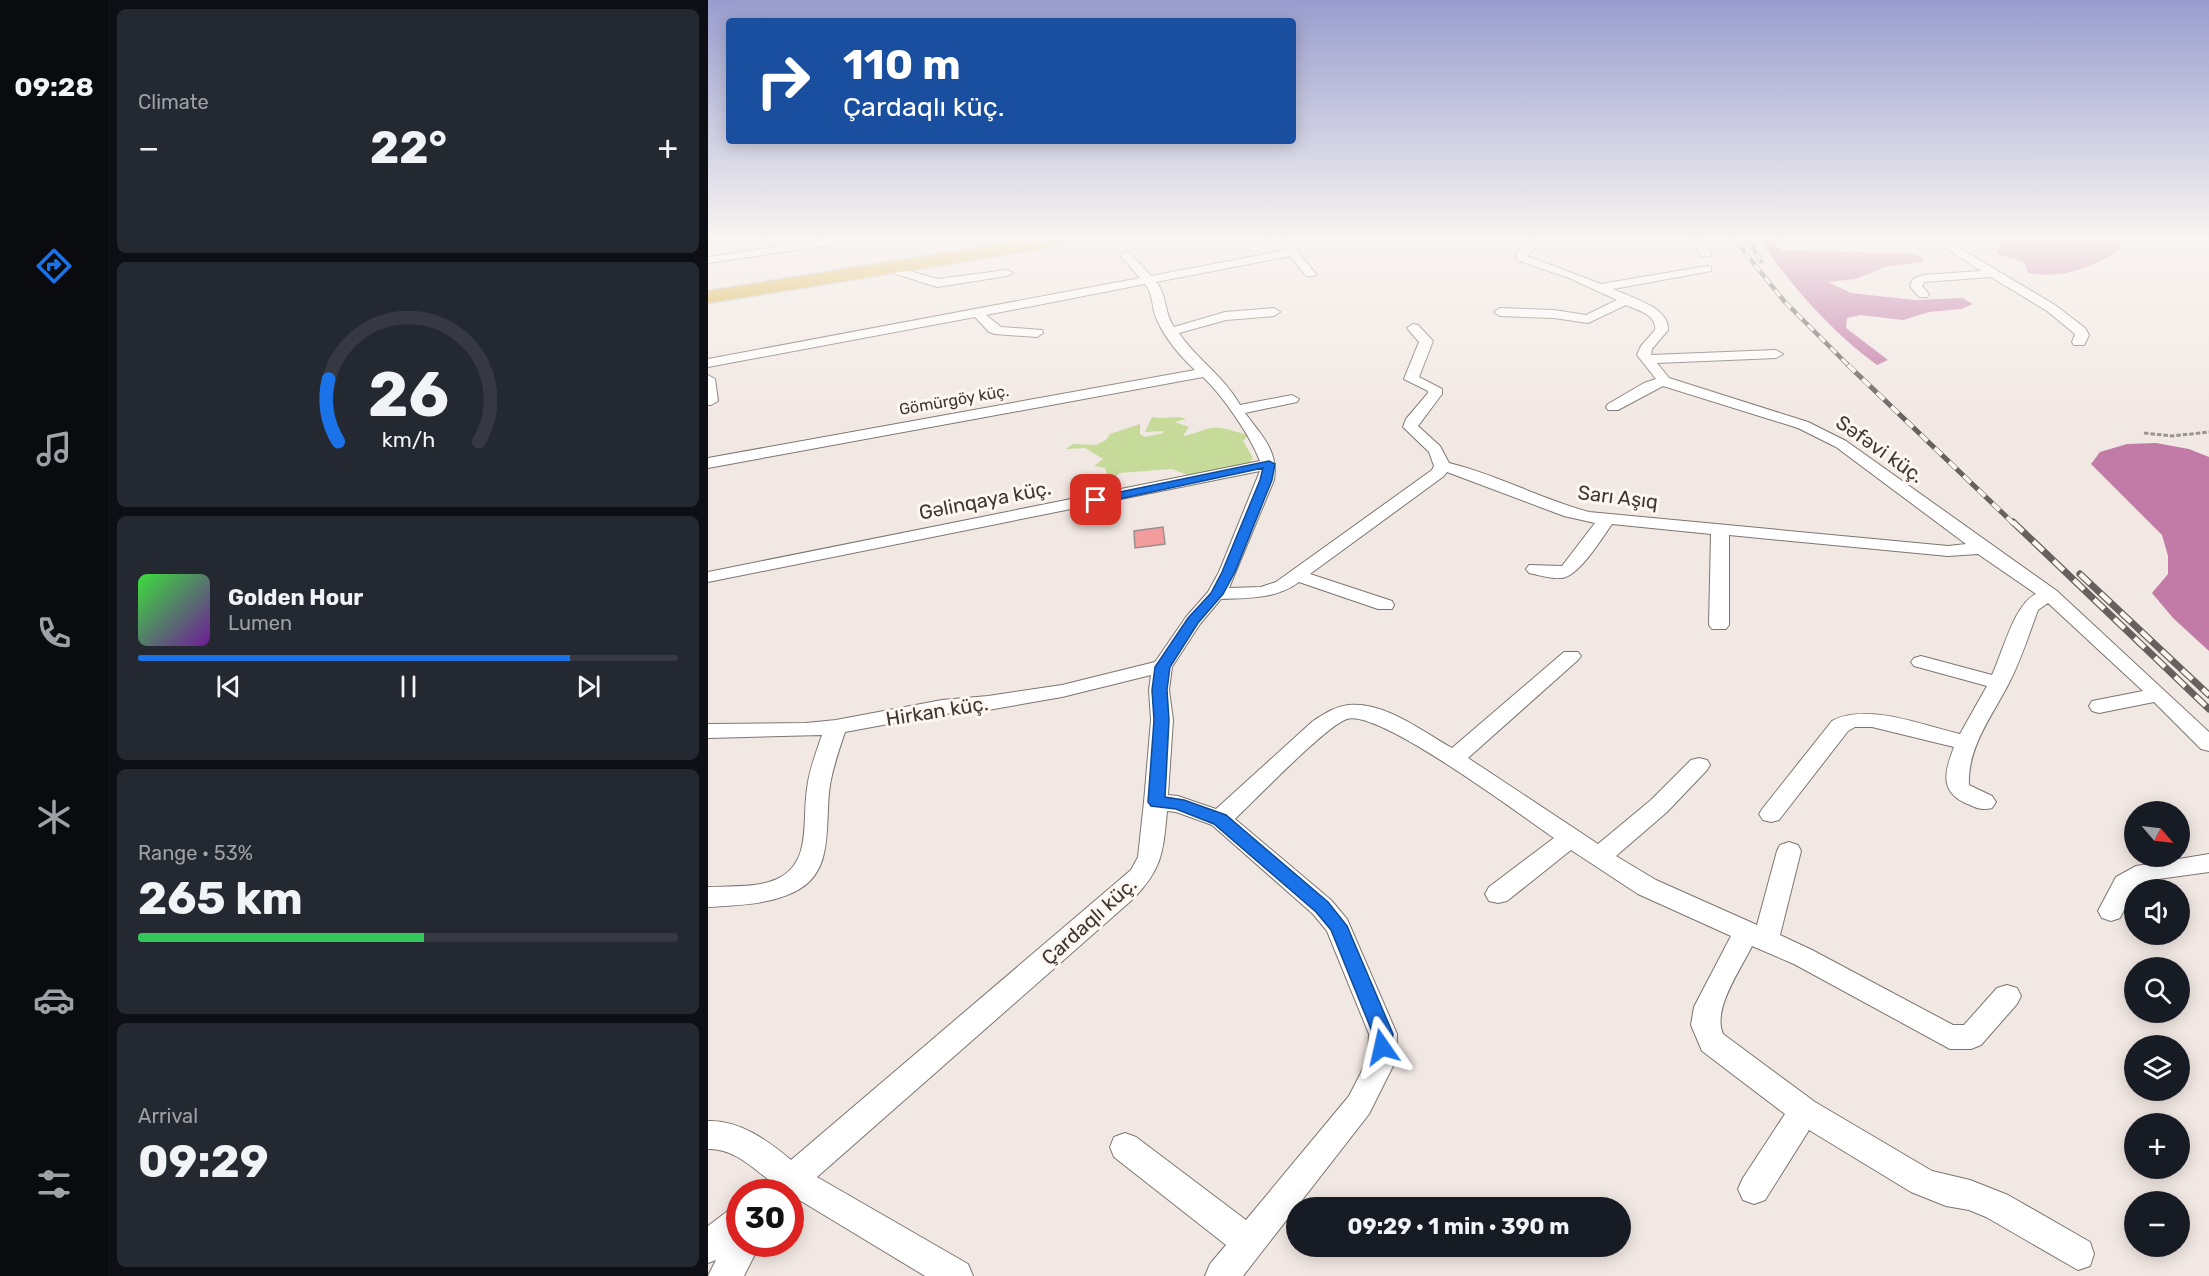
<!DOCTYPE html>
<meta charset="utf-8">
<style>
body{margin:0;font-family:Rubik,sans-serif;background:#242831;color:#f1f3f6;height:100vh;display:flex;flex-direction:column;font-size:22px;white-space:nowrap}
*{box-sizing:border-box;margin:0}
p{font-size:20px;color:#9ea1a6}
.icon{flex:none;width:33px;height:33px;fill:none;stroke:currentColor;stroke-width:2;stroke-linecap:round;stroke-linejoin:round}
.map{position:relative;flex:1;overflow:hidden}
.sheet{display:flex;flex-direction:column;gap:9px;padding:9px;background:#0d0f14;width:600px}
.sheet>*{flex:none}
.top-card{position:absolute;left:18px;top:18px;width:570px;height:126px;border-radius:6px;box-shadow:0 3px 15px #0003;background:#1a4fa0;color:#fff;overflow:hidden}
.needle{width:39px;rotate:118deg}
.fabs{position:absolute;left:1416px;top:801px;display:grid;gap:12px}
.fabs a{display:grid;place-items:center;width:66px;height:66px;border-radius:50%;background:#171b24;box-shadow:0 3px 15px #0003;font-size:30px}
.speed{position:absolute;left:18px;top:1179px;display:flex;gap:12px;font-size:30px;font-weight:700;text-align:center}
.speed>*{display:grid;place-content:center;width:78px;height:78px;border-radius:50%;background:#171b24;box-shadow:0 3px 15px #0003;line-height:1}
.speed .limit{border:9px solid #d22;background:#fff;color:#111}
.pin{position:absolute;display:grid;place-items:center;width:51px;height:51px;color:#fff;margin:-26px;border-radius:12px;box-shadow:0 3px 9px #0006}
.me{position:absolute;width:66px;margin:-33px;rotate:349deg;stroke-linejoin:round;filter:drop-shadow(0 0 4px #0008)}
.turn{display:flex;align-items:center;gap:21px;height:126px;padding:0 18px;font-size:27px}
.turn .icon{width:78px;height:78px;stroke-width:2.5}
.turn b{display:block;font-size:42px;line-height:51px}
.big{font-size:45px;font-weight:700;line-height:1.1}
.sheet .card{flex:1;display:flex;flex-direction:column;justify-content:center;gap:9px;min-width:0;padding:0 21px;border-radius:9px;background:#242831}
.sheet .dial{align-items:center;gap:0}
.dial svg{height:156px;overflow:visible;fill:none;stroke:#363941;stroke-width:7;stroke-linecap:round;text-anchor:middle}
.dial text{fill:#f1f3f6;stroke:none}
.song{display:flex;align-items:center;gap:18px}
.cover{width:72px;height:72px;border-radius:9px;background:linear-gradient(135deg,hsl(120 70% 55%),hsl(280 70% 35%))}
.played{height:6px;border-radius:3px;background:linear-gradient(90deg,#1a73e8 80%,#363941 80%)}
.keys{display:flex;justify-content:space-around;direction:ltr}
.heat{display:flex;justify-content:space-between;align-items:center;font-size:33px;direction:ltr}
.charge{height:9px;border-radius:4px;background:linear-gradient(90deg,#34c759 53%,#363941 0)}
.trip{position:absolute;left:578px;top:1197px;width:345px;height:60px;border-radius:30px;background:#171b24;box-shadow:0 3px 15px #0003;font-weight:700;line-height:60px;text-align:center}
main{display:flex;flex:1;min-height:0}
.tabs{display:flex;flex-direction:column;width:108px;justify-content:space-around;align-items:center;background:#090b0e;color:#9ea1a6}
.tabs .icon{width:42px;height:42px}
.tabs .on{color:#1a73e8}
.tabs b{font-size:27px;color:#f1f3f6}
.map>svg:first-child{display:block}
.green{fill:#c6db9a}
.water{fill:#c27ba6}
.building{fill:#f39c9e;stroke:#998f8e;stroke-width:1.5}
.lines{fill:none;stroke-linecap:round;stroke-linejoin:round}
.street-casing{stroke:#7d7570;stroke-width:2}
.highway-casing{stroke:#c8c7c6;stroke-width:3}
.path{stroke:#9b9491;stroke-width:3;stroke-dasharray:4.5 2;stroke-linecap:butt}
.street{fill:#fff;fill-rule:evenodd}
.highway{fill:#d6ac35;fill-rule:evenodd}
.rail-far2-casing{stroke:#66615e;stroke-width:4.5}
.rail-far1-casing{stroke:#66615e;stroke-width:5}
.rail-casing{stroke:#66615e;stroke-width:7}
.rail-far2{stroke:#fff6f0;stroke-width:3;stroke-dasharray:8;stroke-linecap:butt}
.rail-far1{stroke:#fff6f0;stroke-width:4;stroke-dasharray:10;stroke-linecap:butt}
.rail{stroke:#fff6f0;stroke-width:4.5;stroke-dasharray:14;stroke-linecap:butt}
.route{fill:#1a73e8;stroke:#114b97;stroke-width:1.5}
.labels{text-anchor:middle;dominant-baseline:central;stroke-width:6;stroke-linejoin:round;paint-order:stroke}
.far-street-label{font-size:16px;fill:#3b3735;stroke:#fff6f0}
.street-label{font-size:20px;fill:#3b3735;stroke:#fff6f0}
</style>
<main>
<nav class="tabs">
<b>09:28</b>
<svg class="icon on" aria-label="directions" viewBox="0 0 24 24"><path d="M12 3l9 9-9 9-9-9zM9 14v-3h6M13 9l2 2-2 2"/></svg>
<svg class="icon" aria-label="music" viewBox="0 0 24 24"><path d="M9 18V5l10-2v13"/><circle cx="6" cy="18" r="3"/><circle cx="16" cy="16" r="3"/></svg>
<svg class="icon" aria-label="phone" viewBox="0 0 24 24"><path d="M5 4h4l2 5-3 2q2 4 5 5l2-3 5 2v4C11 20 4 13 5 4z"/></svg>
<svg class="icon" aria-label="climate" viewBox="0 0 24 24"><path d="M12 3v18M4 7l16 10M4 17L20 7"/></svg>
<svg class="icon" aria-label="car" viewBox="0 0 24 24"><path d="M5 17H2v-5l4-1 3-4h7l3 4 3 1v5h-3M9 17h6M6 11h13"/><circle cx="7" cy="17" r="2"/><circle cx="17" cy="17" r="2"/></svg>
<svg class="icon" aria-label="filters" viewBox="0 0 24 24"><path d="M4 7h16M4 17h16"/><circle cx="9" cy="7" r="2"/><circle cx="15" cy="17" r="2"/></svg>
</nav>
<section class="sheet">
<div class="card"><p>Climate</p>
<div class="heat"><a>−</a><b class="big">22°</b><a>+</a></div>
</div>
<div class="card dial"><svg viewBox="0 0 100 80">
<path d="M14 69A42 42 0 1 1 86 69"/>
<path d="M14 69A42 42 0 0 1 9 37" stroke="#1a73e8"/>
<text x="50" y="56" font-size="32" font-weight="700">26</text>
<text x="50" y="72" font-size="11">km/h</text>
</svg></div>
<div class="card">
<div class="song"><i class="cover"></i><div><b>Golden Hour</b><p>Lumen</p></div></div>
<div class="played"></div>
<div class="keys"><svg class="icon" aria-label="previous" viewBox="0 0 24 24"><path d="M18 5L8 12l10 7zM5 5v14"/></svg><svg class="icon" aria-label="pause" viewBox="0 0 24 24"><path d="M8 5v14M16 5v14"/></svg><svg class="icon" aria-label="next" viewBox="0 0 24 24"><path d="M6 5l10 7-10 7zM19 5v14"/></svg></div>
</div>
<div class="card"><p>Range · 53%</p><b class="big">265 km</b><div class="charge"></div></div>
<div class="card"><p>Arrival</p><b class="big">09:29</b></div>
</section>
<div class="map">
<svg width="1501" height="1276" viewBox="0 0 1501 1276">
<rect width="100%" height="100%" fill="#f2e8e3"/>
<path class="green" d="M444,417C455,420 468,415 478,419L467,422L481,427L475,436C484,435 491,431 499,429C511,425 528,432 540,435L535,441L545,458L542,463L482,476L464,469L412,473L406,477L407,480L403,483L397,482L400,477L397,468L386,466L395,459L377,448L358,449L365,444L388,445L398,440L402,434L432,424V434L437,437L455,433L456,431L437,432Z"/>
<g class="water">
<path d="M1051,240H1064L1073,250L1204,254L1215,257V262L1176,267L1148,279L1120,282L1143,293L1207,300L1254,298L1265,304L1253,309L1221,312L1195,320L1153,315L1139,318L1138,328L1180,360L1169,365C1123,332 1084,286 1051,240Z"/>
<path d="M1285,240H1455L1410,241L1412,249C1387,268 1352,279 1320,273L1316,262L1288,254L1293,244Z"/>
<polygon points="1448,443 1481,449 1501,457 1501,651 1465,618 1444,593 1460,574 1460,556 1454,535 1383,464 1392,452 1419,444"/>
</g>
<polygon class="building" points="455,527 457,544 427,548 426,531"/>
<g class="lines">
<g class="street-casing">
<g id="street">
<polygon points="115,240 141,240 136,243 0,263 0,257"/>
<path d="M577,240H587L590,252L608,274L606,276H598L582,256L448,282C459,294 456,313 466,327L517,312L566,308L572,312L566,316L518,320L471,333C489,360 516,376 532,405L584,395L591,399L589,402L537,413C553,435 571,451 566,480L521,588L553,587L568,582L724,470L726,466L721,452L695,427L698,419L720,393V391L696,379L711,342L699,328L705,324L710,325L725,341L711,377L734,389V394L710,426L732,446L741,463C790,475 833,499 881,512L1240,546L1258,544L1128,447L1090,428L955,386L910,410H900L898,407L900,404L936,383L948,379L929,355L933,346L947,330C949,315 930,310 918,305L880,323L846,318L792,316L786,312L792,308L846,310L878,315L909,300L861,278L809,260L808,253L822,240H833L819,256L893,284L999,266L1003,267V271L905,289C921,297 962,307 960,330L944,349L943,355L1068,350L1075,354L1068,358L949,363L961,378L1100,422L1138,441L1349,591L1501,732V751L1493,749L1446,702L1391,713L1384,711L1381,706L1384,701L1435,691L1340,603L1330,610C1321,634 1313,660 1301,683C1285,715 1259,747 1261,785L1284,796L1288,802L1284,808C1275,810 1270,809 1262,805C1231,793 1236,773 1246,747L1164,727H1147L1140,731L1071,820L1063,822L1055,820L1051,814L1055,808L1124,721C1159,702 1216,726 1252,734L1279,686L1206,666L1203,662L1206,658L1213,656L1284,675C1295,652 1306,604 1328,594L1270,554L1240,556L1021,535V625L1018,629H1004L1001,625L1003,534L904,524C894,538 870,578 853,578C843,579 831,575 821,573L818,569L821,565L854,566L887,523L856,516L739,472L736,476L602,574L684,601L686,605L684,609H670L591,582C568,599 541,598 513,599L492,624L464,667L461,690L465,720L460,795L470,796L508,809L605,721C616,714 626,707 640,705C676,701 714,731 744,748L856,652H870L873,656L870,660L760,758L890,844L943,800L983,760L991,758L999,760L1002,765L999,770L959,812L908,856L948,880L1049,925L1069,851L1072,845L1081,842L1090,845L1093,851L1072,935L1104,950L1245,1025H1256L1289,988L1299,985L1309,988L1313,996L1309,1004L1273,1045L1263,1049H1242L1086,964L1044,946C1033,969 1004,1009 1015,1034L1107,1102L1224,1171L1262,1180L1300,1195L1382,1242L1386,1254L1382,1266L1370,1270L1278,1217L1261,1210L1238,1206L1203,1192L1101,1130L1057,1200L1046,1204L1035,1200L1030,1189L1035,1178L1077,1114L994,1051L983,1025L986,1007L1023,936L930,894L863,850L799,901L790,903L781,901L777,894L781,887L846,838C814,816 671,709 639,719C619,725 547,800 527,819L623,900L639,919L689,1034L688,1060L661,1114L535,1276H497L502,1264L518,1245L406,1157L402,1147L406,1137L417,1133L428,1137L538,1220L641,1096L660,1059L661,1034L619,931L605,914L504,825L468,812L459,811C455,852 455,868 425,899L109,1177L260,1264L265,1276H217L88,1198L82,1203V1192H57L61,1180C43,1166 24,1148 0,1149V1121C32,1120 60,1141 83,1160L423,870L430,857L436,802L443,720L441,690L443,675L354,697L280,710L234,714L137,732C131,750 125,767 122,785C116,823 128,873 86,892C59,905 29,905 0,907V887C22,886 49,888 69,879C104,863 94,821 99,789C101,770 108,753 114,735L0,738V724L98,723L128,720L234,700L280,696L354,685L447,662L478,617L500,592L511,572L552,471L0,582V572L552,461C542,435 515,396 495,377L0,468V458L487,370C473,357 457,338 449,320C443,308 446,294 437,284L278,315L293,327L334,330L335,333L329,337L287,334L281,332L267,317L0,367V359L432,278L412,255L418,252L422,253L443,276L579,250Z"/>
<polygon points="985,240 995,240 1003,254 1001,256 993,256"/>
<polygon points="1131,240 1144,240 1145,242 1140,245"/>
<polygon points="1226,240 1238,240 1347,305 1377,328 1381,335 1376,345 1366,345 1364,342 1367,334 1339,311 1283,277 1216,282 1214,286 1221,294 1219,297 1211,297 1202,286 1205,279 1215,275 1273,271"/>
<polygon points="180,265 230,279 299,270 305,273 299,276 229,287 176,270 176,266"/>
<polygon points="0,375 7,379 10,401 3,405 0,405"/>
<polygon points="1501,854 1501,872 1443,880 1426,890 1412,918 1403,921 1394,918 1390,911 1408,877 1428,866"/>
<polygon points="32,1206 32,1244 52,1244 36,1276 0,1276 8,1260 0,1263 0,1226 21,1210"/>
</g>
</g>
<g class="highway-casing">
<polygon id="highway" points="318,240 361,240 358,244 352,246 0,303 0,291"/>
</g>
<polyline class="path" points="1436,433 1464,436 1501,432"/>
<use href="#street" class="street"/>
<use href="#highway" class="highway"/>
<g class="rail-far2-casing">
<g id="rail-far2">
<polyline points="1027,240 1076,301 1141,366"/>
<polyline points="1040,240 1053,261"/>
</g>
</g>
<g class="rail-far1-casing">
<polyline id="rail-far1" points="1140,365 1306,524"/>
</g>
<g class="rail-casing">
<g id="rail">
<polyline points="1305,522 1501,709"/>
<polyline points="1372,574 1501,695"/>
</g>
</g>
<use href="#rail-far2" class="rail-far2"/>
<use href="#rail-far1" class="rail-far1"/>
<use href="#rail" class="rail"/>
</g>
<linearGradient id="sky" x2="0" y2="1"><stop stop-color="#999dce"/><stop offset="0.57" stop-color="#f9f5f2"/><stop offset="1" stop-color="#f9f5f2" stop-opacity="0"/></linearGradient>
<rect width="1501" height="419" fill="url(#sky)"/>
<polygon class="route" points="561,461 567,464 564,480 527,572 515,594 490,623 462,667 459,690 461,720 457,797 476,800 518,815 620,902 639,926 685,1034 681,1053 674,1056 667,1053 664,1047 665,1034 623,930 608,912 506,824 468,809 443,806 440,802 446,720 444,690 447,667 480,618 503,593 514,572 552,480 555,468 388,504 382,500 388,497"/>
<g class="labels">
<g class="far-street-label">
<text transform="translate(246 400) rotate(-10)">Gömürgöy küç.</text>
</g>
<g class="street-label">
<text transform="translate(1172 449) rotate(35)">Səfəvi küç.</text>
<text transform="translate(910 497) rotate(7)">Sarı Aşıq</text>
<text transform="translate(277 500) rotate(-11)">Gəlinqaya küç.</text>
<text transform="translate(229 711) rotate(-9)">Hirkan küç.</text>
<text transform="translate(381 921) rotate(-42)">Çardaqlı küç.</text>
</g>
</g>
</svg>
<div class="fabs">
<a><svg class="needle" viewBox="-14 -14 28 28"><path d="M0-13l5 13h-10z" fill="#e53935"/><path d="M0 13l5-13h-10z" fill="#9ea1a6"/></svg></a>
<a><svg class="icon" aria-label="sound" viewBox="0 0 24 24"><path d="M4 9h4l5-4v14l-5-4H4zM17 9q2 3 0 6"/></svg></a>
<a><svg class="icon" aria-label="search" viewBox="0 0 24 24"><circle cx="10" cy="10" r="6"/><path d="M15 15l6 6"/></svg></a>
<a><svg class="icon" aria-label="layers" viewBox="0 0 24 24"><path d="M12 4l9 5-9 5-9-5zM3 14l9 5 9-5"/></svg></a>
<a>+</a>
<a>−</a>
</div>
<div class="speed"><div class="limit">30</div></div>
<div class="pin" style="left:388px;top:500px;background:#d93025"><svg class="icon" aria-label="arrive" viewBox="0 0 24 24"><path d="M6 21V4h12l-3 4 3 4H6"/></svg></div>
<svg class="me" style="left:674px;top:1047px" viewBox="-20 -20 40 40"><path d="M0-17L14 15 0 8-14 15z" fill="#1a73e8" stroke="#fff" stroke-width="4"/></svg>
<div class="trip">09:29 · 1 min · 390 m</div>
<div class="top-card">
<div class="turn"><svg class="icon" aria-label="right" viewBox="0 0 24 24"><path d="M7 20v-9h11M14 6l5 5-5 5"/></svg><div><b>110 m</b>Çardaqlı küç.</div></div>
</div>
</div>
</main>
